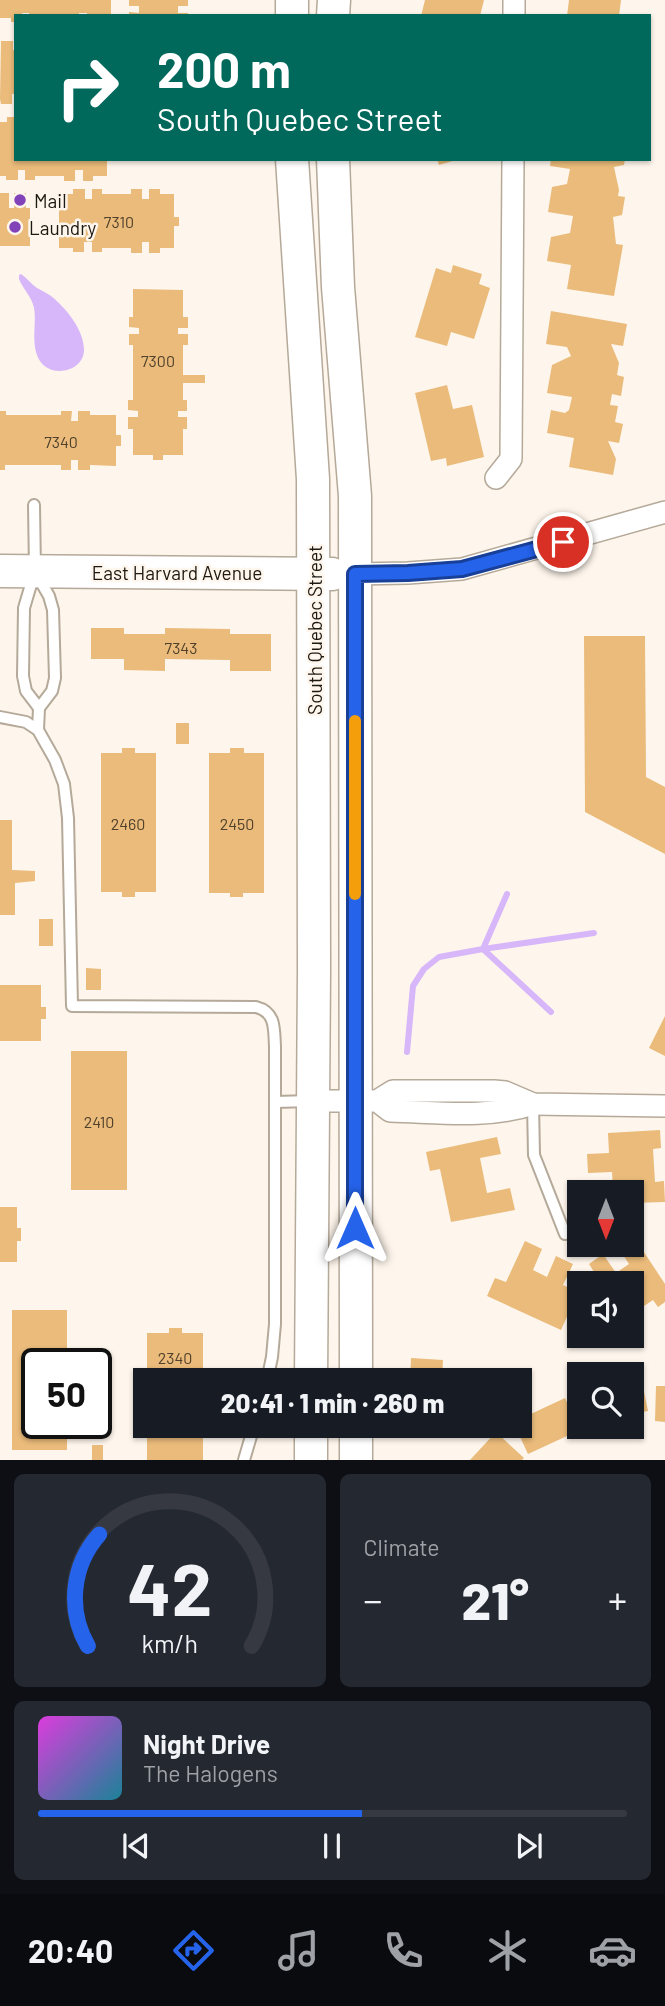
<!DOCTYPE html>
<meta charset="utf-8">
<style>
body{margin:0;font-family:Barlow,sans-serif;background:#242831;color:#f1f3f6;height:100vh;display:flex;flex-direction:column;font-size:26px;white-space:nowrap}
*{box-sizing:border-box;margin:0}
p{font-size:23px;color:#9ea1a6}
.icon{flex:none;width:38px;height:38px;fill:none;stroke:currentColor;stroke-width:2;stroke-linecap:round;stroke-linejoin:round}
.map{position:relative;height:1460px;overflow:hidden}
.drawer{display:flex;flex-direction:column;gap:14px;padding:14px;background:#0d0f14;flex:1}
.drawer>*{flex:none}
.hud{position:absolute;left:14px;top:14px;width:637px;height:147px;border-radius:0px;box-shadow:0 2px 5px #0004;background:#00695c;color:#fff;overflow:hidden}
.needle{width:46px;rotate:180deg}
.fabs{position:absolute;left:567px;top:1180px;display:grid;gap:14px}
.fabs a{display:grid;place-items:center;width:77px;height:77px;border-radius:0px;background:#171b24;box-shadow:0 2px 5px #0004;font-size:35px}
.speed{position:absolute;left:21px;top:1348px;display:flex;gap:14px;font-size:35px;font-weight:700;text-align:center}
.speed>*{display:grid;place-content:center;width:91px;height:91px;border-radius:50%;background:#171b24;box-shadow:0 2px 5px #0004;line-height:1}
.speed .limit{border:4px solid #111;border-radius:10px;background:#fff;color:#111}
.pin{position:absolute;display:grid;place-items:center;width:60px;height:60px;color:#fff;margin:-30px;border:4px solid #fff;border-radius:50%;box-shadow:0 2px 7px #0007}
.me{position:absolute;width:77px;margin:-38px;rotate:0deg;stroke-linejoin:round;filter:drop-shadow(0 0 5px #0008)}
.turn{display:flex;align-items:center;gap:24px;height:147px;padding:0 28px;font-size:32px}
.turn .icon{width:91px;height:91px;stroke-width:2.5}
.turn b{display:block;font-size:49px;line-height:60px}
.big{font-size:52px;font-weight:800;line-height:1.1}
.drawer .card{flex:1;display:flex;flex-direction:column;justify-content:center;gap:10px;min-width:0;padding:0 24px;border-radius:10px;background:#242831}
.drawer .dial{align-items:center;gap:0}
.dial svg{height:182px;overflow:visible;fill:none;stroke:#363941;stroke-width:7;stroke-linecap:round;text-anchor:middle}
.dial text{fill:#f1f3f6;stroke:none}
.song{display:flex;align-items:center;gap:21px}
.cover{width:84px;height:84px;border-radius:10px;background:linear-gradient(135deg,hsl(300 70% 55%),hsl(190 70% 35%))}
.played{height:7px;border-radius:4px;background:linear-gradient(90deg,#2563eb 55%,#363941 55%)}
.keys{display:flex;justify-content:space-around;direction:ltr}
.heat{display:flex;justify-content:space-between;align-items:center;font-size:38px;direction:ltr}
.drawer .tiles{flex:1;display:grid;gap:14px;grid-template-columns:1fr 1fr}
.card:last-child{grid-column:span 2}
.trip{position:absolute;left:133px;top:1368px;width:399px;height:70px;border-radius:0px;background:#171b24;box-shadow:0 2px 5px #0004;font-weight:800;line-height:70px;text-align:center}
.tabs{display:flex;height:112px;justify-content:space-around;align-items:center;background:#090b0e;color:#9ea1a6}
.tabs .icon{width:49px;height:49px}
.tabs .current{color:#2563eb}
.tabs b{font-size:32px;color:#f1f3f6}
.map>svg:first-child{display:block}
.water{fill:#d7b6f9}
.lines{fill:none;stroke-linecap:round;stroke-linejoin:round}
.stream{stroke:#d7b6f9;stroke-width:6}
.building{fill:#eabb7a}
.lane-casing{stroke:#b5a999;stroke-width:14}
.street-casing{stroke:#b5a999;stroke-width:24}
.secondary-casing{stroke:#b5a999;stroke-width:35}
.lane{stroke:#fff;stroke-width:10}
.street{stroke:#fff;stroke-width:21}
.secondary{stroke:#fff;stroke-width:32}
.route-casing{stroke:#184099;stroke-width:18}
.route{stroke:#2563eb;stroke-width:12}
.slow{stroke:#f59e0b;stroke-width:12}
.poi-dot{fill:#8343b8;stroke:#fef6ec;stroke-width:2.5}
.labels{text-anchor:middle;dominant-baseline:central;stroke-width:5;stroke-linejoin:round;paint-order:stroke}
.number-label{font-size:16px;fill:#50412c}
.poi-label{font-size:19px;fill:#1c1812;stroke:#fef6ec;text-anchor:start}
.street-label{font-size:19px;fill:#1c1812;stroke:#fef6ec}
</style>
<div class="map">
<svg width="665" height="1460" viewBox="0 0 665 1460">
<rect width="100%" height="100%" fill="#fef6ec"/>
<path class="water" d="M21,274C27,278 31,284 37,288C42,291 47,293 51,296C66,308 84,330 84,350C84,371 52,379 40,361C30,345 37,324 34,308C32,297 23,289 19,279V275Z"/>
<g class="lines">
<g class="stream">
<polyline points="483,949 551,1012"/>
<polyline points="483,949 507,894"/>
<polyline points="407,1052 413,986 424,969 439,957 483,949 594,933"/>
</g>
</g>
<g class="building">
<polygon points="0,0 111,0 111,16 87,16 87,13 79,13 79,16 29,16 29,13 22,13 22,16 16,16 16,22 11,22 11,18 0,18"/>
<polygon points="129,0 188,0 188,6 178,6 178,13 188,13 188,16 129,16 129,12 139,13 139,6 129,6"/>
<polygon points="425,0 484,0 480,16 421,16"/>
<polygon points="569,0 621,0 619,16 567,16"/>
<polygon points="1,41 13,41 13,50 16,50 16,94 12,94 12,104 1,104 0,99"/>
<polygon points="7,117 16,117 16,159 107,159 107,176 93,176 93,181 83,181 83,170 75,170 75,181 64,181 64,176 35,176 35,180 25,180 25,170 18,170 18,180 6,180 6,176 0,176 0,122 7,122"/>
<polygon points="437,159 456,159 456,160 439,165"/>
<polygon points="551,159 625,159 624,165 614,167 619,190 618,196 625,197 622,215 613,217 616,244 623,245 614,296 567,289 571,265 547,261 551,237 570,233 573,216 548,212 552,187 567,184 570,169 550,166"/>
<polygon points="73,189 85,189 85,199 92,199 92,189 102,189 102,194 131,194 131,189 142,189 142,199 149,199 149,189 160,189 160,194 174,194 174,217 179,217 179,226 174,226 174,248 160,248 160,253 149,253 149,242 142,242 142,253 131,253 131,248 102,248 102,252 92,252 92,242 84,242 84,252 73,252 73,248 59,248 59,194 73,194"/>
<polygon points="0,193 9,193 9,208 14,208 14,193 26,193 26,208 30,208 30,246 0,246"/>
<polygon points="453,265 482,274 479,284 490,288 474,339 451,332 447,346 415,337 436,268 451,273"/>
<polygon points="133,289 183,290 183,317 188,317 188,328 178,328 178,334 188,334 188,345 183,345 183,375 205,375 205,383 183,383 183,400 187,400 187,411 178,411 178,417 187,417 187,429 183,429 183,455 163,455 163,460 153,460 153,455 133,455 133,429 128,429 128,417 138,417 138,411 128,410 128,400 133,400 133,345 129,345 129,334 139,334 139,328 129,327 129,317 133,317"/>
<polygon points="551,311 627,324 623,346 611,344 619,363 617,375 624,377 621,396 612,394 610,405 618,406 615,422 623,424 619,443 608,441 616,459 613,475 569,467 574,438 547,433 551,410 565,413 569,410 572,397 547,393 552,365 571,356 567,347 546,344"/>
<polygon points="447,385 453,409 472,405 484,457 447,466 446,458 431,461 415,393"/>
<polygon points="0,411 6,411 6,415 61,415 61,411 72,411 71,421 78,421 78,411 90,411 90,415 116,415 116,435 121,435 121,446 116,446 116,466 90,465 90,470 78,470 78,460 71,460 71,470 61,470 61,465 5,465 5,470 0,470"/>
<polygon points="91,628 124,628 124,634 165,634 165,628 230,629 230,634 271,634 271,671 230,671 230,660 165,659 165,671 124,670 124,659 91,659"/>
<polygon points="584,636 645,636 646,777 665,787 665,854 585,812"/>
<rect x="176" y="723" width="13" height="21"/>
<polygon points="122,748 135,748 135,753 156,753 156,892 135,892 135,897 122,897 122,892 101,892 101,753 122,753"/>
<polygon points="230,748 244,748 244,753 264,753 264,893 243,893 243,897 230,897 230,893 209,893 209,753 230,753"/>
<polygon points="0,820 12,820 12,870 35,871 35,881 15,883 15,915 0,915"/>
<rect x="39" y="919" width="14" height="27"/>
<polygon points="86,968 101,969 101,990 86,990"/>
<polygon points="0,985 41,985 41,1007 46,1007 46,1019 41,1019 41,1041 0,1041"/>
<polygon points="665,1016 665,1056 649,1048"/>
<rect x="71" y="1051" width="56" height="139"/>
<polygon points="660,1130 661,1148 653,1149 655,1182 664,1181 665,1202 632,1203 632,1192 587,1192 587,1189 613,1188 612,1172 588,1173 587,1154 609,1153 608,1133"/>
<polygon points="497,1137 501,1154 480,1158 487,1193 510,1188 515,1210 451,1222 440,1169 430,1171 426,1152"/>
<polygon points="0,1207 17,1207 17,1228 21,1228 21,1241 17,1241 17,1262 0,1262"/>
<polygon points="632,1234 665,1284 665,1302 658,1307 653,1300 632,1314 632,1283 601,1283 589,1264 603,1254 616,1273 629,1264 616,1244 632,1244"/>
<polygon points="525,1241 542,1249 533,1270 547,1277 556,1256 573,1264 563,1285 578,1292 561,1330 487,1296 495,1278 506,1282"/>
<polygon points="12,1310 67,1310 67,1363 37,1363 37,1423 67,1423 67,1450 12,1450"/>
<polygon points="169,1328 182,1328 182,1333 203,1333 203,1381 147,1381 147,1333 169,1333"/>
<polygon points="411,1358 443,1360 442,1381 410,1381"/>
<polygon points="641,1377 648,1411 632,1414 632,1379"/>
<polygon points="656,1386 665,1386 665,1422 655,1421"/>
<polygon points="565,1398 580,1430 528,1454 515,1426 520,1426 520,1419"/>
<rect x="147" y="1426" width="56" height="34"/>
<polygon points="496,1432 524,1458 522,1460 470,1460"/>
<rect x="92" y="1445" width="11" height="15"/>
</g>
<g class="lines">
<g class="lane-casing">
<g id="lane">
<polyline points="34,505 35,571 24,608 23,676 26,691 39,708"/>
<polyline points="38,577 49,596 53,610 55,678 52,691 39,708 38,730"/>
<path d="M0,717L26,722L38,730L55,760L64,784L68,818L72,1006L256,1007C276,1012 274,1029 275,1047V1324L272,1357L267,1381"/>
<polyline points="275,1102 311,1101"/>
<polyline points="533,1104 534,1155 565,1234"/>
<polyline points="244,1460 254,1426"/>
</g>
</g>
<g class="street-casing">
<g id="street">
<polyline points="514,16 514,0"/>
<polyline points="496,478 511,459 513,159"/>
<polyline points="355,574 408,573 462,569 665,512"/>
<path d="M313,1101H377L390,1111C437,1112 488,1119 533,1104"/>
<polyline points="377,1101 393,1091 494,1091 505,1092 533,1104 665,1106"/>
</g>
</g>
<g class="secondary-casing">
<g id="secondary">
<polyline points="292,0 292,16"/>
<polyline points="333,16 334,0"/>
<polyline points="292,159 313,479 314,971 311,1381"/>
<polyline points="333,159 338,287 355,496 356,1381"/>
<polyline points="0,571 332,574"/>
<polyline points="356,1426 356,1460"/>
<polyline points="311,1460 311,1426"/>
</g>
</g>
<use href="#lane" class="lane"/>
<use href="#street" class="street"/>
<use href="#secondary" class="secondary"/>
</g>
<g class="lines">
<g class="route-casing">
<polyline id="route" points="355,1228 355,574 408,573 462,569 563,542"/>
</g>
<use href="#route" class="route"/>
<polyline class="slow" points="355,721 355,894"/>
</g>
<g class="poi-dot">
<circle cx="20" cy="200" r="7"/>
<circle cx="15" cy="227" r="7"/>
</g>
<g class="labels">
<g class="number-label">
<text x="119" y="221">7310</text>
<text x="158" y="360">7300</text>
<text x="61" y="441">7340</text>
<text x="181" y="647">7343</text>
<text x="128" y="823">2460</text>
<text x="237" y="823">2450</text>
<text x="99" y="1121">2410</text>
<text x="175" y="1357">2340</text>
</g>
<g class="poi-label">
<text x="34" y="200">Mail</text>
<text x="29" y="227">Laundry</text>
</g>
<g class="street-label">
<text x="177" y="572">East Harvard Avenue</text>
<text transform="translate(314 630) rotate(-90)">South Quebec Street</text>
</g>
</g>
</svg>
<div class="fabs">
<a><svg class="needle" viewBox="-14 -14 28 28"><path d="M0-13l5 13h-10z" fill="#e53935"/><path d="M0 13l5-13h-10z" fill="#9ea1a6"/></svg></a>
<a><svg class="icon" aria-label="sound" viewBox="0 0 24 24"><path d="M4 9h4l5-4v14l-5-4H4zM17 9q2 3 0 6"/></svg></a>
<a><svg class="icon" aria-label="search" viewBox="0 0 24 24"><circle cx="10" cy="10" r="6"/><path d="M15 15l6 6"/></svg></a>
</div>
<div class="speed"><div class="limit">50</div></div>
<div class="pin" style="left:563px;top:542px;background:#d93025"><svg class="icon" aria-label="arrive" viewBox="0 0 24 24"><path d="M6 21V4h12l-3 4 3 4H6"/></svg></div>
<svg class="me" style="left:355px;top:1228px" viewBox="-20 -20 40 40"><path d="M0-17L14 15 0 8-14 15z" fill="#2563eb" stroke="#fff" stroke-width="4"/></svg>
<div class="trip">20:41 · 1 min · 260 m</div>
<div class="hud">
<div class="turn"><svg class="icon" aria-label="right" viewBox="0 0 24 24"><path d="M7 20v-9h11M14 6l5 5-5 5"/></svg><div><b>200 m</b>South Quebec Street</div></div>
</div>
</div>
<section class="drawer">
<div class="tiles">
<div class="card dial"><svg viewBox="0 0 100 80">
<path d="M14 69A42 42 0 1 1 86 69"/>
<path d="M14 69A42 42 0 0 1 19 20" stroke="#2563eb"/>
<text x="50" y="56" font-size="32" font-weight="700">42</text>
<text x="50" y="72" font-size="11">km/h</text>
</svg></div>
<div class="card"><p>Climate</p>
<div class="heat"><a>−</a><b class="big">21°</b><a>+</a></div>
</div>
<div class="card">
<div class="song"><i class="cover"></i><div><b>Night Drive</b><p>The Halogens</p></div></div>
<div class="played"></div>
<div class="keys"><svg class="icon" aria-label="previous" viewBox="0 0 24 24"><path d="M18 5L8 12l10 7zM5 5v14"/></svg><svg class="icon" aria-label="pause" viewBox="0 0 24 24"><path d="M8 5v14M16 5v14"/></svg><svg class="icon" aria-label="next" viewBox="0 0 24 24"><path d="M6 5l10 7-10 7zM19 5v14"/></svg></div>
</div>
</div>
</section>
<nav class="tabs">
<b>20:40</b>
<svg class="icon current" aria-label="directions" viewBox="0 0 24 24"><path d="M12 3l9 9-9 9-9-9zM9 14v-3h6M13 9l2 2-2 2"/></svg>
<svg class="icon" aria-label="music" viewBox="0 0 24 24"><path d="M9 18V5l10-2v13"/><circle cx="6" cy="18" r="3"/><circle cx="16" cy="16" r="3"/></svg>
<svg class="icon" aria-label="phone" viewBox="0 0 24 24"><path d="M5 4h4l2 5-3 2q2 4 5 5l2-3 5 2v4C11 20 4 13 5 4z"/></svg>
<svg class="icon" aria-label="climate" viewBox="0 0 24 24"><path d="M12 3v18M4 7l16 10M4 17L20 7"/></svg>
<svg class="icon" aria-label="car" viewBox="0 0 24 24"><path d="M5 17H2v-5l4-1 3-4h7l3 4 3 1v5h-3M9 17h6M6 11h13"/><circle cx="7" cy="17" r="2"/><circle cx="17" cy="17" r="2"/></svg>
</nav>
